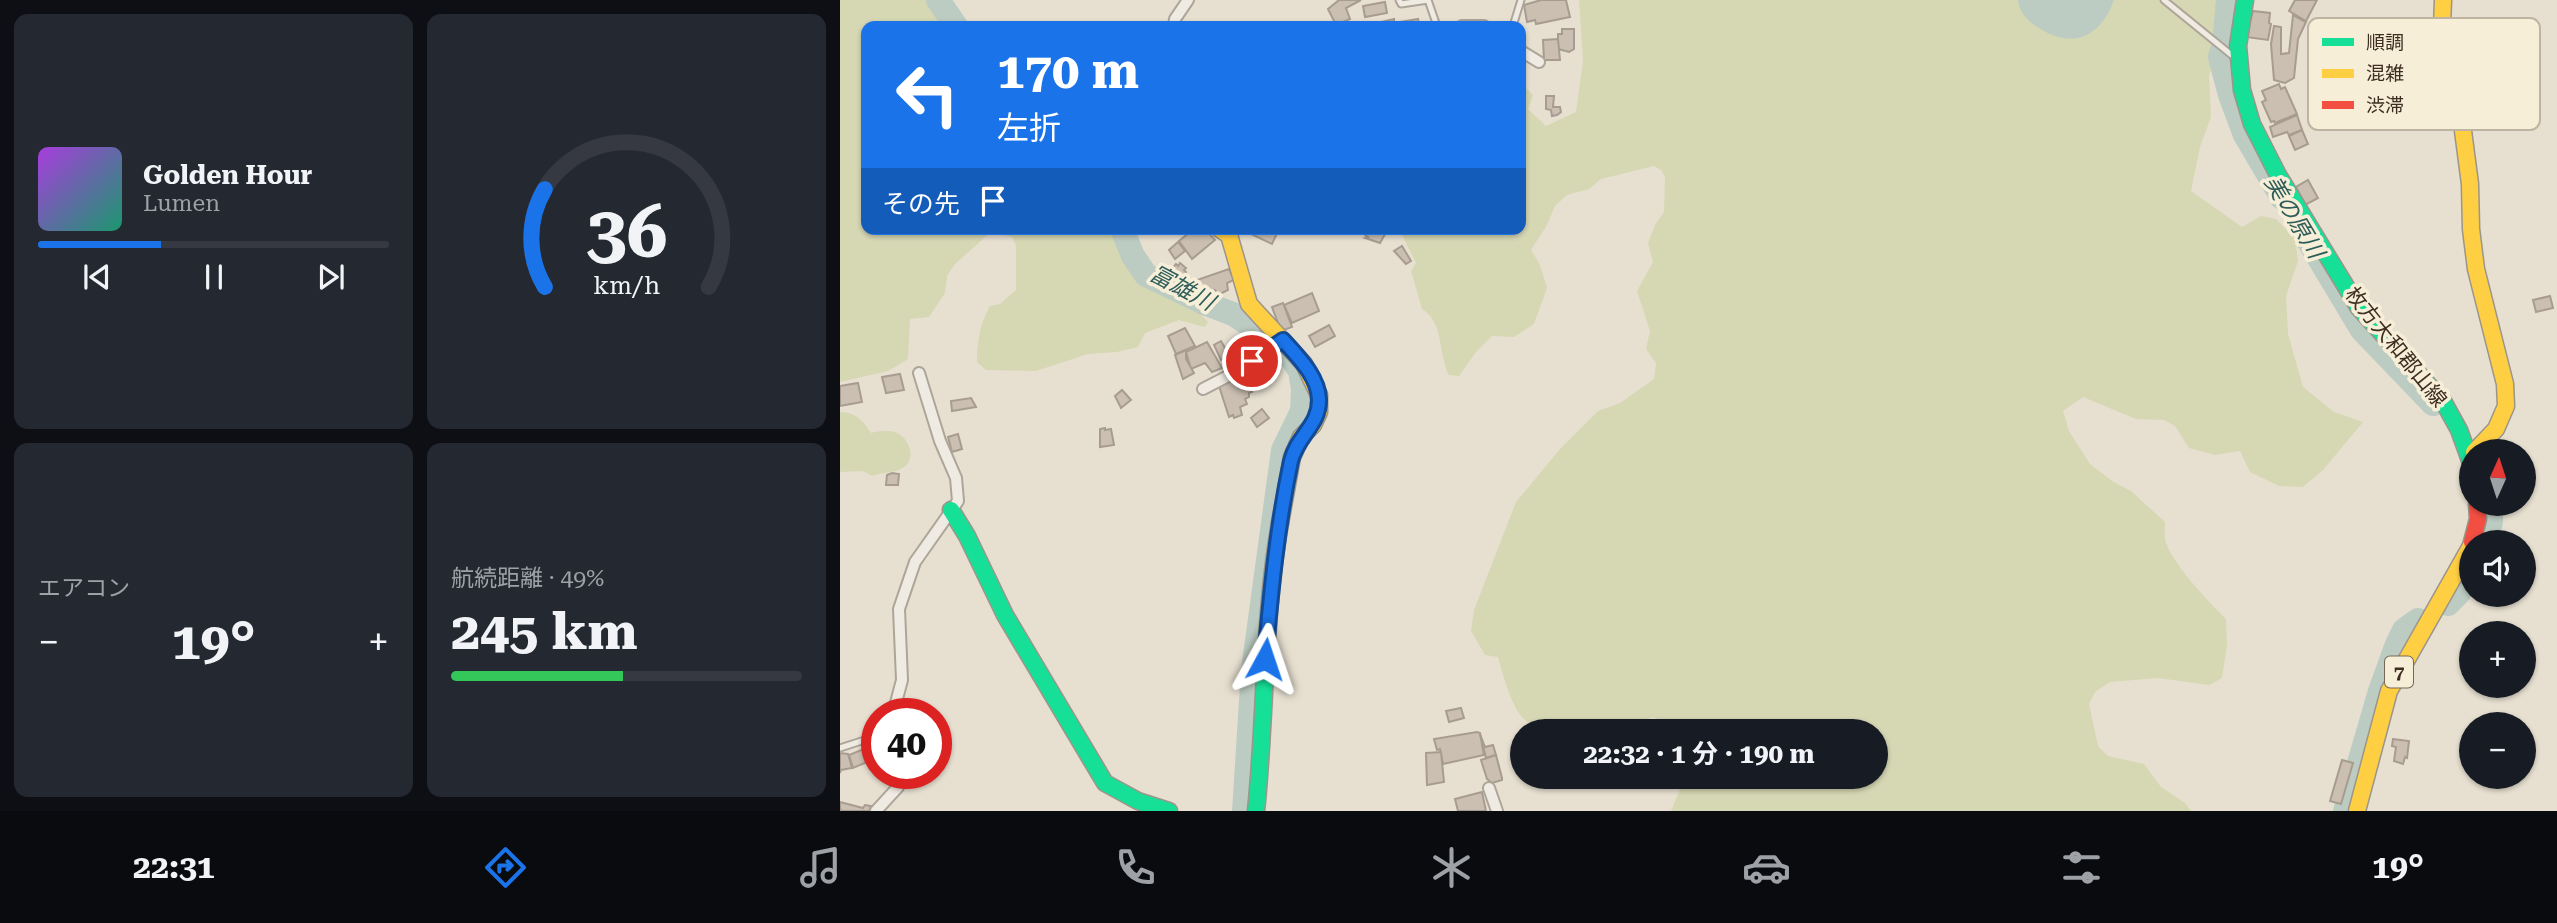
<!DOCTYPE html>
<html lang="ja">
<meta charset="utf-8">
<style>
body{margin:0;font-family:"Roboto Serif","Noto Sans JP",serif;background:#242831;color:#f1f3f6;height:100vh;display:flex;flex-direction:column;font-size:26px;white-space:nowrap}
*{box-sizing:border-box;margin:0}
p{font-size:23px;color:#9ea1a6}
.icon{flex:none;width:38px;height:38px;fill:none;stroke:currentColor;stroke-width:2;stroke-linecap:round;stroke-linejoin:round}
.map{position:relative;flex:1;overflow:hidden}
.sheet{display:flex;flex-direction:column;gap:14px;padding:14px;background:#0d0f14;width:840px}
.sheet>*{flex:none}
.banner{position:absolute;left:21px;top:21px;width:665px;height:214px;border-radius:14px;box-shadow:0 2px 5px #0004;background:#1a73e8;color:#fff;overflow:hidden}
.needle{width:46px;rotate:3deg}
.controls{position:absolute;left:1619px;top:439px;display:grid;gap:14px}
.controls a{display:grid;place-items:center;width:77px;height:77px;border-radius:50%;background:#171b24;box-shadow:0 2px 5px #0004;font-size:35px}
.speed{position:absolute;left:21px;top:698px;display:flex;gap:14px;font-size:35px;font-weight:700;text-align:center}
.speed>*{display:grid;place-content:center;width:91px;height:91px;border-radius:50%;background:#171b24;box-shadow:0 2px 5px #0004;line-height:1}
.speed .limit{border:10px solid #d22;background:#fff;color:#111}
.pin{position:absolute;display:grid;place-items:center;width:60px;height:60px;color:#fff;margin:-30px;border:4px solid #fff;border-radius:50%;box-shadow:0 2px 7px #0007}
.me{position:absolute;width:77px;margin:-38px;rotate:5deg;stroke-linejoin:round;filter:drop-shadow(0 0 5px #0008)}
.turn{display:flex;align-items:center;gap:24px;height:147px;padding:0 21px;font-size:32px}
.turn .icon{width:91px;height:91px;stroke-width:2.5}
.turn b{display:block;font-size:49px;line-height:60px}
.then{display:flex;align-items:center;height:66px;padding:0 21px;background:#0003;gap:14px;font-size:26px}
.big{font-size:52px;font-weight:700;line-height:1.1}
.sheet .tile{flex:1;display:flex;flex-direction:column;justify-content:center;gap:10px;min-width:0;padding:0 24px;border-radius:14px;background:#242831}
.sheet .dial{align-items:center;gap:0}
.dial svg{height:182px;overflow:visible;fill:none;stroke:#363941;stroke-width:7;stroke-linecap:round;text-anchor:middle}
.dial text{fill:#f1f3f6;stroke:none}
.song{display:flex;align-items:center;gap:21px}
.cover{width:84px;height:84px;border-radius:10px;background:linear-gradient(135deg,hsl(280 70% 55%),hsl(160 70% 35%))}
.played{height:7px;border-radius:4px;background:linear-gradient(90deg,#1a73e8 35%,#363941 35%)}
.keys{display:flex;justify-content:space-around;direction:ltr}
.heat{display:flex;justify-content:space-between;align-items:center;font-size:38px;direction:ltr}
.charge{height:10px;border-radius:5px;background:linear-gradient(90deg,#34c759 49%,#363941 0)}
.sheet .tiles{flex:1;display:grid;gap:14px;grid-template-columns:repeat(2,1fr)}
.trip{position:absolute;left:670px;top:719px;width:378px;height:70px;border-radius:35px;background:#171b24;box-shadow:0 2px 5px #0004;font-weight:700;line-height:70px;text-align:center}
.menu{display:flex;height:112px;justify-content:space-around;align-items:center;background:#090b0e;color:#9ea1a6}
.menu .icon{width:49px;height:49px}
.menu .active{color:#1a73e8}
.menu b{font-size:32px;color:#f1f3f6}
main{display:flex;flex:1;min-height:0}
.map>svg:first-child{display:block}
.green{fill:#d6d7b3}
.water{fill:#bcccc2}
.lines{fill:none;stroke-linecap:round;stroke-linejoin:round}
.river{stroke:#bcccc2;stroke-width:24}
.building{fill:#cbbfb2;stroke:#a89c90;stroke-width:2}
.lane-casing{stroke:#ada599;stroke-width:9}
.street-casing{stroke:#ada599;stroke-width:14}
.fast-casing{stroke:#9c958a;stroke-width:19}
.slow-casing{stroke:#9c958a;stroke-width:19}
.jam-casing{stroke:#9c958a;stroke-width:19}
.lane{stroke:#efebe3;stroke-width:5}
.street{stroke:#efebe3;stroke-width:10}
.fast{stroke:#16e098;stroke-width:16}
.slow{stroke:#ffcf43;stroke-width:16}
.jam{stroke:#f24e42;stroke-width:16}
.route-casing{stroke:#114b97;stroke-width:18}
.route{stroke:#1a73e8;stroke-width:12}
.labels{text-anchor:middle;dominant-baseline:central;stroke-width:7;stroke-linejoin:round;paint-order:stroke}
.shield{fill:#f7eed8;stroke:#756857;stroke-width:2}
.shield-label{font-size:19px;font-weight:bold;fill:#3d2e20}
.street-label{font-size:21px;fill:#3d2e20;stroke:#f7eed8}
.water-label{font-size:23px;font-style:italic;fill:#2f5d5a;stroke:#f7eed8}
.key{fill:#f7eed8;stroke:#bfb4a1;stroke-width:2}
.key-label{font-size:19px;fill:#3d2e20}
</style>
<main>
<section class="sheet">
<div class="tiles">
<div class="tile">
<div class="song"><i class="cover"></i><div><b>Golden Hour</b><p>Lumen</p></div></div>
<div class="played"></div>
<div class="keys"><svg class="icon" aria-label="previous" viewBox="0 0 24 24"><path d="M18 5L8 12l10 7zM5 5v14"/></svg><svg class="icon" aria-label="pause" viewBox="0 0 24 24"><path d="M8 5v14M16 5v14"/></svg><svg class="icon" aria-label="next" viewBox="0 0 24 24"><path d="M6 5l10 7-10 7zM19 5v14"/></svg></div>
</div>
<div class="tile dial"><svg viewBox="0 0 100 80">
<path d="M14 69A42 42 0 1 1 86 69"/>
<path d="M14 69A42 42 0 0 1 14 26" stroke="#1a73e8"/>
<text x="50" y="56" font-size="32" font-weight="700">36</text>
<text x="50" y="72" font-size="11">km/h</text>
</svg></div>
<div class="tile"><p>エアコン</p>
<div class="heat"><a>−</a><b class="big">19°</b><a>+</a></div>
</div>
<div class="tile"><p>航続距離 · 49%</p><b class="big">245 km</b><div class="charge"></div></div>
</div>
</section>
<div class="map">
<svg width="1717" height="811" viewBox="0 0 1717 811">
<rect width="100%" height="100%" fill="#e7e0d1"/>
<g class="green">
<path d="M0,0H111L113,10L122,26H26V229H276C283,250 291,279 312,289C335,301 350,301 368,322L365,327L339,320L305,333L298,347L277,352L248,354L196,371L146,370L137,362C137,341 140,324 150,306L160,304L176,290V246L172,237L151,232L115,264L107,276L105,293L89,317L70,319L68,359L48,371L0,382Z"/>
<path d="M739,0H1393L1389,25L1369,75L1371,117L1360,147L1351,191L1402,227L1421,216L1436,219L1455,238L1458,261L1446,296L1448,334L1463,387L1494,412L1523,422L1483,470L1463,487L1439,486L1410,472L1400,451L1375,455L1349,448L1335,426L1324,420L1296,419L1243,397L1223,411L1229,431L1250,464L1272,481L1291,491L1325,522C1325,527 1324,534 1325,539C1330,562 1370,603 1386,619L1387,645L1382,678L1369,685L1318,678L1270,682L1255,692L1249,704L1258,746L1268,756L1304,764L1321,787L1345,803L1351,811H831L845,777H1036V732L836,731L829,724L813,717L786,727L780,731C755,731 702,737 683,718C672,708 662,672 658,657L645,655L631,631L634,610L676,502L721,448L758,411L780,403L814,379L816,363L806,349L810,331L797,291L813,262L808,243L815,225L824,212L825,177L821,170L814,166L761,179L749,189L727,195L715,206L707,225L691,250L700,265L707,288L694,324L674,337L652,336L636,352L619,376L609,375C598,354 604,322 582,309L571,271L576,263L559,229H681V89L686,88L693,95L688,109L706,126L736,112L743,61Z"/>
<path d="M0,412C16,412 23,421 31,433C40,431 50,429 59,434C70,441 76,459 64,467C56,473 42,472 32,476L23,471L0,472Z"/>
</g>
<path class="water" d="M1178,0H1274C1260,39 1230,50 1196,26C1186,19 1180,13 1178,0Z"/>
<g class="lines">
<g class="river">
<polyline points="98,0 116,26"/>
<polyline points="1388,0 1384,44 1380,57 1390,95 1405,135 1442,198"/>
<polyline points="282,229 293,256 306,275 364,303 393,314 425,335 452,359 460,371 463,389 462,411 443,450 413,670 404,811"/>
<polyline points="1465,235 1522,330 1593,404"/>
<polyline points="1646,542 1651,522 1651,504"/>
<polyline points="1608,604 1619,593 1631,572"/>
<polyline points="1505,811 1540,691 1557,644 1564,630 1578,620"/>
</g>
</g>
<g class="building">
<polygon points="499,0 521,0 506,8 510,19 496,25 488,9"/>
<polygon points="701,0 726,0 730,17 696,24 695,20 687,22 684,5"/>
<polygon points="1455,0 1477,0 1466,21 1449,11"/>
<polygon points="545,2 547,13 525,17 523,6"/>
<polygon points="1413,11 1430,13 1429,23 1431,24 1428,40 1406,37"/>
<polygon points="1453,15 1466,22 1458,39 1454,78 1445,83 1434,80 1431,44 1434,26 1441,27 1441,54 1449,53"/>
<polygon points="554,19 554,23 578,19 579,25 585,24 586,26 542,26 541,22"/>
<polygon points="722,29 734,29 734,49 729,52 718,49 718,34 722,34"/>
<polygon points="718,39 720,60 704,60 703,40"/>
<polygon points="1439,84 1441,89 1445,87 1457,114 1435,123 1434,121 1431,122 1422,102 1426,100 1422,91"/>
<polygon points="706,96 714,96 713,107 720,107 721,112 717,115 712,116 711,110 706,109"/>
<polygon points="1457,115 1462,130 1449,135 1447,132 1433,137 1430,127"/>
<polygon points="1462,130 1468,144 1455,150 1449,136"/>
<polygon points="1468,180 1478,198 1465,205 1456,187"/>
<polygon points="354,229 365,229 375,240 352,259 339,241"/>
<polygon points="411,229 439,229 432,244 409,233"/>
<polygon points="516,229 548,229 540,243 525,238 528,237"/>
<polygon points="338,242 345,251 335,259 329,250"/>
<polygon points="562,246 571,261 566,264 554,251"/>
<polygon points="340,263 346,268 344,270 346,272 339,282 328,274 336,264 338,266"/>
<polygon points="389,269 394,280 387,283 388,290 378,295 375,290 368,293 366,289 360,291 358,286 356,287 354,281"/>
<polygon points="472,293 479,311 452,323 444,305"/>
<polygon points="1710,296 1713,308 1696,312 1693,300"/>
<polygon points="443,303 452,327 441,331 432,307"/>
<polygon points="489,325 495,336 475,347 469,336"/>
<polygon points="345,328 355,346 336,354 328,336"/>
<polygon points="381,341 389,355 381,360 374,345"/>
<polygon points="367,342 382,368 372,372 365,363 351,369 346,352"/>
<polygon points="346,350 346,359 354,373 343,379 335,355"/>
<polygon points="403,373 412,392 409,393 409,397 405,399 407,404 400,407 402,415 394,418 393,415 389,417 379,386"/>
<polygon points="60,374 64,390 46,393 42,377"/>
<polygon points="18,383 22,402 0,406 0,386"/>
<polygon points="282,390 291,400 281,408 275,396"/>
<polygon points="131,398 136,407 112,411 111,401"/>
<polygon points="422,409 429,418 417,427 411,418"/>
<polygon points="265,428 265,430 271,429 274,445 260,447 260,429"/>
<polygon points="118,434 122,449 112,452 108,437"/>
<polygon points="52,473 59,474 58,485 46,485 47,475"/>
<polygon points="621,708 624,718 609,722 606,711"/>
<polygon points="637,732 640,733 644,755 603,764 600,749 597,750 594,739"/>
<polygon points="640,734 645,747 653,745 656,755 646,758"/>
<polygon points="1553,739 1569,741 1567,758 1565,757 1563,764 1554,761 1556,747 1552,746"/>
<polygon points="26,748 32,760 13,768 9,755"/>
<polygon points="601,752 604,782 587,785 586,753"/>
<polygon points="0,753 8,754 12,768 1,770 0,773"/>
<polygon points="656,755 662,778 662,780 652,783 647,779 641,760"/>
<polygon points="1502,760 1513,763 1501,804 1490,801"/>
<polygon points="642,792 646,811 618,811 615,799"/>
<polygon points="0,802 23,808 25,805 31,806 29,811 3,811 0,810"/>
</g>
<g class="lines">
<g class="lane-casing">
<g id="lane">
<polyline points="559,0 561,4 588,0 597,26"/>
<polyline points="1324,0 1394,57"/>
<polyline points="673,26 681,0"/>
<polyline points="0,748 37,736"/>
</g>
</g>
<g class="street-casing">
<g id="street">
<polyline points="334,26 335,19 348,0"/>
<polyline points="622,26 644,26"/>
<polyline points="681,51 699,62"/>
<polyline points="363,389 392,374 443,340"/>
<polyline points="53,714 62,680 59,609 75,562 118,501 116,478 100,441 79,373"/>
<polyline points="649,788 657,811"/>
<polyline points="36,811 58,787 63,774"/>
</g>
</g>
<g class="fast-casing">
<g id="fast">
<polyline points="1405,0 1398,46 1402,90 1412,124 1438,175 1519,308 1603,401 1619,430 1631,463"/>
<polyline points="111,510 127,536 165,615 265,783 298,801 329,811"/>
<path d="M416,811C426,715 423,618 440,523"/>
</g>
</g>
<g class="slow-casing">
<g id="slow">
<polyline points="1603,0 1601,53 1620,108 1630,184 1631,229 1636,269 1665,384 1666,406 1656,429 1634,452"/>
<polyline points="380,229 389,235 409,304 464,364 479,395 479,412 473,425 461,437 452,457 440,523"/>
<polyline points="1517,811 1549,691 1631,546"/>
</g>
</g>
<g class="jam-casing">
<polyline id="jam" points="1632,542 1638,519 1637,504"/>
</g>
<use href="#lane" class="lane"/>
<use href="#street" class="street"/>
<use href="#fast" class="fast"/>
<use href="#slow" class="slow"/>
<use href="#jam" class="jam"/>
</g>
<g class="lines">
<g class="route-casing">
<path id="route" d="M412,361L443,340C458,357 478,376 479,399C480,425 457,436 451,461C437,527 431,593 425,659"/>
</g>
<use href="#route" class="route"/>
</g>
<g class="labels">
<rect class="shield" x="1545" y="656.5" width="28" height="31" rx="5"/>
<g class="shield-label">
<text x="1559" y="672">7</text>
</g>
<g class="street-label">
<text transform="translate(1556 347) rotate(51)">枚方大和郡山線</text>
</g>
<g class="water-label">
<text transform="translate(1454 217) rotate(59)">美の原川</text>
<text transform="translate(342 288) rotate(28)">富雄川</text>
</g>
</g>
<rect x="1468" y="18" width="232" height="112" rx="10" class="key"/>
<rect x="1482" y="38" width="32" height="8" fill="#16e098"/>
<rect x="1482" y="69" width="32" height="9" fill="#ffcf43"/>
<rect x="1482" y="101" width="32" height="8" fill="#f24e42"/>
<g class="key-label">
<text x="1526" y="49">順調</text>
<text x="1526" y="80">混雑</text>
<text x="1526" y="112">渋滞</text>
</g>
</svg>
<div class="controls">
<a><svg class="needle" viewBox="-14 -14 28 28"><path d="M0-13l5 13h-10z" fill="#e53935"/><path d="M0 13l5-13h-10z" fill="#9ea1a6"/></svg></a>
<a><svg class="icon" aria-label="sound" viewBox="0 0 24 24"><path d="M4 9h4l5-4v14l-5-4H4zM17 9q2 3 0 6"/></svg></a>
<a>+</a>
<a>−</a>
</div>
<div class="speed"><div class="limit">40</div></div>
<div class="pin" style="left:412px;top:361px;background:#d93025"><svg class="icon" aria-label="arrive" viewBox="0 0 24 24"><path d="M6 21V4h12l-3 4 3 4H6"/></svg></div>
<svg class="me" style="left:425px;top:659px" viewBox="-20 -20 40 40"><path d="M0-17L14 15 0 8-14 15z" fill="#1a73e8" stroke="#fff" stroke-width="4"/></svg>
<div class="trip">22:32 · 1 分 · 190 m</div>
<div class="banner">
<div class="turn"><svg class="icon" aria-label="left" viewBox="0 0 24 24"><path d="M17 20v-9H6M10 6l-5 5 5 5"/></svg><div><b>170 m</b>左折</div></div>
<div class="then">その先<svg class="icon" aria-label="arrive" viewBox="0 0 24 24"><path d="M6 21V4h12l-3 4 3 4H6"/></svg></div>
</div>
</div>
</main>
<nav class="menu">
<b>22:31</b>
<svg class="icon active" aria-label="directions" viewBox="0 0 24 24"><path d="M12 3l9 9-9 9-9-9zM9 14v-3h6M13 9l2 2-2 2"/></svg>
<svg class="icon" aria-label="music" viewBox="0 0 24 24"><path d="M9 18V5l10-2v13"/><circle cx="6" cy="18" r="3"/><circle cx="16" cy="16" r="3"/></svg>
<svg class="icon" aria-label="phone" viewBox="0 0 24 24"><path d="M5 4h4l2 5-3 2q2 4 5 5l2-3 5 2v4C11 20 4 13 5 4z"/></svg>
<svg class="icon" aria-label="climate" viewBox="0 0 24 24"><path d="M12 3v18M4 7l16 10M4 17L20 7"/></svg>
<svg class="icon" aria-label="car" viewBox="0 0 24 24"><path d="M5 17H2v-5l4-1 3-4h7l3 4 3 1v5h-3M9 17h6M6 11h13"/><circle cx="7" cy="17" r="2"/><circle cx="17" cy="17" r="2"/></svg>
<svg class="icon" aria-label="filters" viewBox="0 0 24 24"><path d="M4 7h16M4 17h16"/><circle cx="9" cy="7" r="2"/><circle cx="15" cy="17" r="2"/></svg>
<b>19°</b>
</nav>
